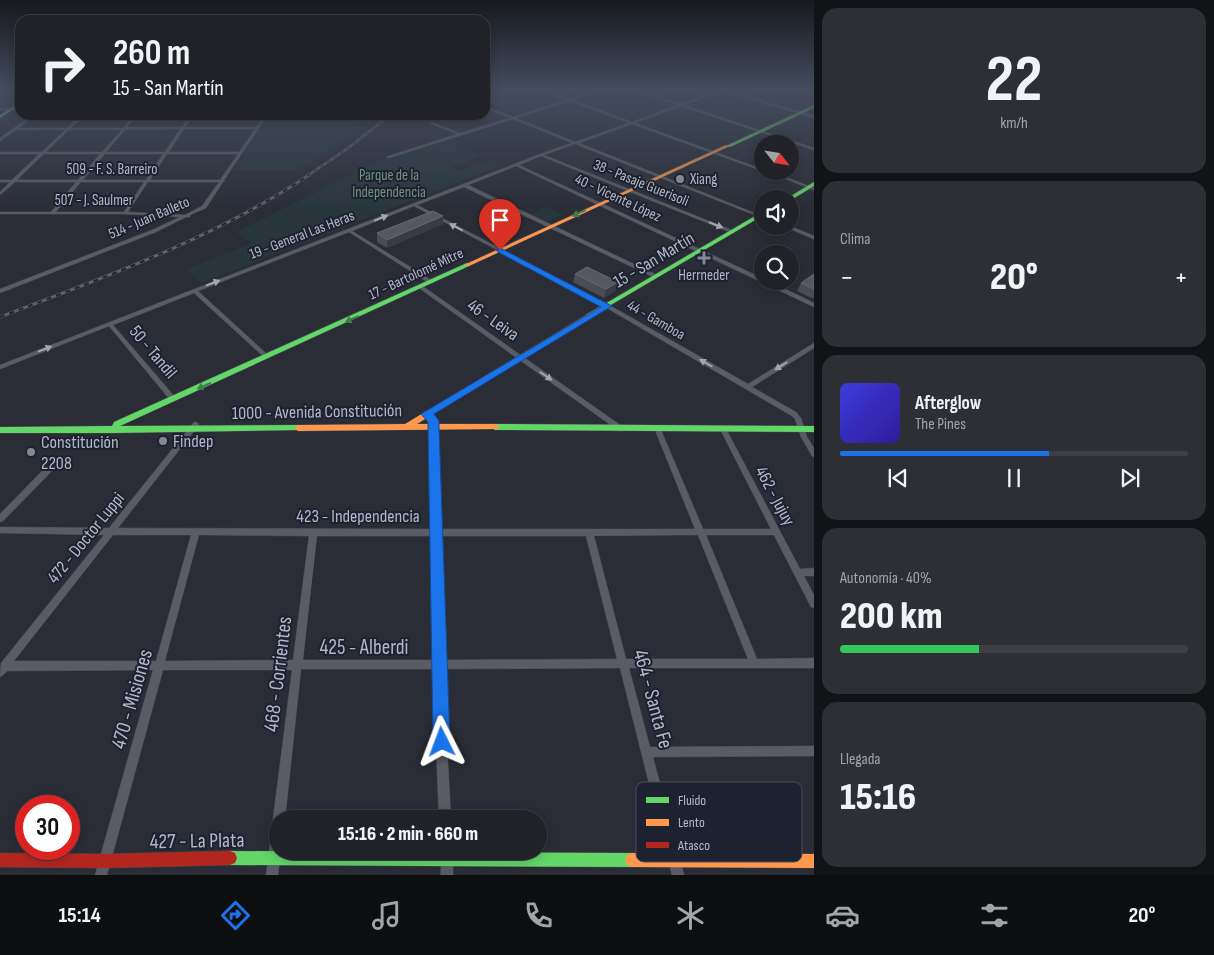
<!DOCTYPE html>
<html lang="es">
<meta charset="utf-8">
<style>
body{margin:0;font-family:"Sofia Sans Condensed",sans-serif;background:#2d2f34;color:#f1f3f6;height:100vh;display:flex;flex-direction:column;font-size:19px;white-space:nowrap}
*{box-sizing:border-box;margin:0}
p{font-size:16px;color:#a2a4a8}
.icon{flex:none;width:28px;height:28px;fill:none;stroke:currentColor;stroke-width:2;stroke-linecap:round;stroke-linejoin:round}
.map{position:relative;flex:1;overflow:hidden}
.panel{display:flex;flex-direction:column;gap:8px;padding:8px;background:#121316;width:400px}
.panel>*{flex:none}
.banner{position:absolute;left:15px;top:15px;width:475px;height:105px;border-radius:15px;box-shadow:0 2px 12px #0003,0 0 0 1px #3d3f45;background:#202228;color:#f1f3f6;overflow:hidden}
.needle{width:32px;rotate:120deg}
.fabs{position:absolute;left:754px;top:135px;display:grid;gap:10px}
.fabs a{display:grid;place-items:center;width:45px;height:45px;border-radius:50%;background:#202228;box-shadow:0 2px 12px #0003,0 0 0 1px #3d3f45;font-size:25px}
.speed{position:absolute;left:15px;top:795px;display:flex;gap:10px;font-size:25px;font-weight:700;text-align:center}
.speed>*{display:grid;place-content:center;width:65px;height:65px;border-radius:50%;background:#202228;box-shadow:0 2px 12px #0003,0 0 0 1px #3d3f45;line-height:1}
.speed .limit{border:8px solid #d22;background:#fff;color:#111}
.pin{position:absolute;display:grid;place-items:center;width:42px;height:42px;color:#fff;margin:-51px -21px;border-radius:50% 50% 50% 0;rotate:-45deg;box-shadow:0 0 5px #0007}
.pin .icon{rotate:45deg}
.me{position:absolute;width:55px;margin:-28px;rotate:357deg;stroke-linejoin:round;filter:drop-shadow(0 0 4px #0008)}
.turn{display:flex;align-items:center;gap:18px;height:105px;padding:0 15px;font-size:22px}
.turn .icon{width:65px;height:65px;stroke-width:2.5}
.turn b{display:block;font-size:35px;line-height:42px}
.big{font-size:38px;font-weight:800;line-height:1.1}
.panel .card{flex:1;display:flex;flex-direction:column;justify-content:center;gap:8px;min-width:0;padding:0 18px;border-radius:15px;background:#2d2f34}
.panel .dial{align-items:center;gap:0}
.dial b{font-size:65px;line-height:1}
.song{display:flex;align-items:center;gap:15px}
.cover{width:60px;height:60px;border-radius:8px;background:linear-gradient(135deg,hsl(240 70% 55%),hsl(250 70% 35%))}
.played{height:5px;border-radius:2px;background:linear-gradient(90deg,#1a73e8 60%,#3d3f45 60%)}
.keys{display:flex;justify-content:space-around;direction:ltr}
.heat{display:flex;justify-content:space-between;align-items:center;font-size:28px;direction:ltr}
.charge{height:8px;border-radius:4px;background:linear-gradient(90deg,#34c759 40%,#3d3f45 0)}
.trip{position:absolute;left:269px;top:810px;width:278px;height:50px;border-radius:25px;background:#202228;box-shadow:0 2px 12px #0003,0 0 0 1px #3d3f45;font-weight:800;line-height:50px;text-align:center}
.dock{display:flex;height:80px;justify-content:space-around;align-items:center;background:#0d0e10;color:#a2a4a8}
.dock .icon{width:35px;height:35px}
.dock .active{color:#1a73e8}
.dock b{font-size:22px;color:#f1f3f6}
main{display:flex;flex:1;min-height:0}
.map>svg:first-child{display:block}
.green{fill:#28363c}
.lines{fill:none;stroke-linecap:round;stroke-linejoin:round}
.street-casing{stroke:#46484f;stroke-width:1}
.fast-casing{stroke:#46484f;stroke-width:1}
.slow-casing{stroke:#46484f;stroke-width:1}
.jam-casing{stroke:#46484f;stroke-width:1}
.street{fill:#595c64;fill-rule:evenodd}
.fast{fill:#63d668;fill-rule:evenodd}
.slow{fill:#ff974d;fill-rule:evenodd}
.jam{fill:#b3261e;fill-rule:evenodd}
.rail-far1-casing{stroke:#5e5f68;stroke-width:2.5}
.rail-casing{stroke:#5e5f68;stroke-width:3}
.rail-far1{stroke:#1e2230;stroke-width:1;stroke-dasharray:4;stroke-linecap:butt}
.rail{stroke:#1e2230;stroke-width:2;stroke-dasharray:5;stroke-linecap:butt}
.wall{fill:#4b4d55}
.shaded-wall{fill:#393b43}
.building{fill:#565861;stroke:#656771}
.oneway{fill:#407c4c}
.oneway2{fill:#a2a5b3}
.route{fill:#1a73e8;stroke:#114b97}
.poi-dot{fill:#848794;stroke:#1e2230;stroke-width:2}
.labels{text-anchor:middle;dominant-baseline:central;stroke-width:4;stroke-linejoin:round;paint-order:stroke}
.far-street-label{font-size:15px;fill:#b4b7c7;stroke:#1e2230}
.far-park-label{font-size:15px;fill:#6d967e;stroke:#1e2230}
.far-poi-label{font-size:15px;fill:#b4b7c7;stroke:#1e2230;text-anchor:start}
.street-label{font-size:18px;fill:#b4b7c7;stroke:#1e2230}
.poi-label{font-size:18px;fill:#b4b7c7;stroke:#1e2230;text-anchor:start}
.near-street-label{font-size:21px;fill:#b4b7c7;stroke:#1e2230}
.key{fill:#1e2230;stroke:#4b4f5d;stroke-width:1}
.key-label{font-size:14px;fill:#b4b7c7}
</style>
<main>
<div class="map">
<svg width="814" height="875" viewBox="0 0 814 875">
<rect width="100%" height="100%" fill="#2a2d36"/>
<g class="green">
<polygon points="270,115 351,116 347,126 364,126 341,144 297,170 233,170"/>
<polygon points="444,140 480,156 451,167 459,171 490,160 502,165 201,283 186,269 252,243 236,232 383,160"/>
<polygon points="546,207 564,215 546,222 529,214"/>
</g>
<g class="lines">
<g class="street-casing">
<g id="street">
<path d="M538,89H543L570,99L602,89H607L573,100L632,122L678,105L630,89H635L681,104L723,89H728L727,90L814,116V118L724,91L684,105L814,148V150L681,106L635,123L762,169V171L632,124L579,143L762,216V218L575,144L544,155L734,231V233H732L541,156L519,165L762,278V281H769L814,303V307L516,166L468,185L657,275V277H653L464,187L417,205L609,305L748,384L814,343V348L752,387L796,412L801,418L807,437L814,448V457L812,456L801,437L795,419L792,416L605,307L414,206L352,231L433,281V283H429L349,232L198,291L269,356L270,357L269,358H265L194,293L113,325L175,397L176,399L175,401H171L109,326L0,369V365L540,154L572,143L513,119L389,158L386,157L457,134L431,124V122L460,133L510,118L485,108V106L513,117L567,100ZM570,101L629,123L575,142L516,118Z"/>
<polygon points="810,89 814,89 814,91 810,90"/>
<rect x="0" y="108" width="20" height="2"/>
<path d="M32,115H36L19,128H67L80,115H84L71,128H123L134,115H138L127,127H182L190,115H194L185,127H256L264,115H268L224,180L225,181L223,182L206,208L190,215V217H186L156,232L0,293V289L152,230L180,217L125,214H0V212H51L76,182H15L0,195V192L10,182H0V180H12L39,154H0V152H42L65,130H16L0,141V138ZM180,129L165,152H106L125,130ZM184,129H255L239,152H169ZM69,130H122L102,152H46ZM44,154H100L78,180H17ZM105,154H163L146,180H83ZM167,154H238L220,180H150ZM81,182H144L124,212H56ZM148,182H219L202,206L185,215L128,212Z"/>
<polygon points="765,171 771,171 814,188 814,190"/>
<polygon points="783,226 790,226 814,236 814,239"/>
<polygon points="421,285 623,427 624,429 623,431 619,431 419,288 419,286"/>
<path d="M425,411H429L436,421L439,529H695L655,430L658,428L661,430L703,529H771L720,429L723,427H725L800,569L814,568V576H804L814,595V608L811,607L774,535H706L757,659L814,658V668H629L650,747L814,746V756L653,757L684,875H672L620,668L443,669L451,819H439L433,669H301L285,819H278V851H281L278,875H266L272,829L274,825L277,824L275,823L273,819L292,670H163L107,875H95L153,670L7,671L3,675L0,677L1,663L104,535L0,533V527L109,528L194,422H196L199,424L198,426L118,528L431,529L430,421L424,413ZM113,535H191L156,661H14ZM199,535L309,536L293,660L165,661ZM680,535H698L748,659H626L594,536ZM317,536H431L433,660H303ZM439,536H586L617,659L443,660Z"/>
<polygon points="48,467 51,468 52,470 51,472 3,521 0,522 0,514 45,468"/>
<rect x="441" y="851" width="12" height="24"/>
</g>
</g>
<g class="fast-casing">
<g id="fast">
<polygon points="20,102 20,105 0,118 0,115"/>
<polygon points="814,105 814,108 730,147 726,146"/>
<polygon points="814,182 814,186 791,200 786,199"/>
<polygon points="762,212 762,216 592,316 588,316 586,315"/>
<polygon points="467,263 470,265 469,266 120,426 298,425 301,426 302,428 301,430 114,433 0,433 0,427 112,426 114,422"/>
<polygon points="495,424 814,426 814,432 495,430 491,427"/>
<polygon points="230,851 632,853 637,855 639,860 637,865 632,867 230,865 225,863 223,858 225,853"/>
</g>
</g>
<g class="slow-casing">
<g id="slow">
<polygon points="726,145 730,146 469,266 464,265"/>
<polygon points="590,313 592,314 592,316 417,424 495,424 498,425 499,427 498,429 298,431 294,428 298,425 405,424"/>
<polygon points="632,853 814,854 814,868 632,867 627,865 625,860 627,855"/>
</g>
</g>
<g class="jam-casing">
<polygon id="jam" points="230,851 235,853 237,858 235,863 230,865 105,868 0,867 0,853 105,854"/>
</g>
<use href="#street" class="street"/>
<use href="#fast" class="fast"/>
<use href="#slow" class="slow"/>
<use href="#jam" class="jam"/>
<g class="rail-far1-casing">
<polyline id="rail-far1" points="307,176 347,149 390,115"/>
</g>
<g class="rail-casing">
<path id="rail" d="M0,317C105,277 215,238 309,175"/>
</g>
<use href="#rail-far1" class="rail-far1"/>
<use href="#rail" class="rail"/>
</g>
<g class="wall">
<polygon points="443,216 443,224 387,248 377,242 377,233"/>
<polygon points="575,274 615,291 604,298 573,282"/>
<polygon points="814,274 814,297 812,298 797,291 801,283"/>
</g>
<g class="shaded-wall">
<polygon points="443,216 443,224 387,248 387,240"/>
<polygon points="618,282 615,291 604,298 606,289"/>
</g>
<g class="building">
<polygon points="433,211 443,216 387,240 377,233"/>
<polygon points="587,267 618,282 606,289 575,274"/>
<polygon points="814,274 814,289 801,283"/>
</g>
<defs><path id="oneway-solid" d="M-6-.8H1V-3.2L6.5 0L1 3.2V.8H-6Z" transform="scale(1.25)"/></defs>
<g class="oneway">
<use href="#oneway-solid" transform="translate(579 213) rotate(155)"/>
<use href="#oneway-solid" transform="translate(352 319) rotate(155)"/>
<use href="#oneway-solid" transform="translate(204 386) rotate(156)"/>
</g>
<g class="oneway2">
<use href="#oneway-solid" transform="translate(381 218) rotate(-22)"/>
<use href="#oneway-solid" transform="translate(716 225) rotate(22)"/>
<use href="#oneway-solid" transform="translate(456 227) rotate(-152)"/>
<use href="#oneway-solid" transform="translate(213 283) rotate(-21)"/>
<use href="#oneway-solid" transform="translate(45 349) rotate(-21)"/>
<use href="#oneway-solid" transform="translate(706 363) rotate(-150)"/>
<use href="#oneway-solid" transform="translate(781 366) rotate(148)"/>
<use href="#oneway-solid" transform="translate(546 376) rotate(35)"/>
</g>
<linearGradient id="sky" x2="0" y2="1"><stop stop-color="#17191e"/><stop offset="0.42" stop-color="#444c5d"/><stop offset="1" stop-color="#444c5d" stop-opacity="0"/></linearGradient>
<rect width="814" height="212" fill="url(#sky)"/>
<polygon class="route" points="500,248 612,306 434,414 439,421 439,427 450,742 448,748 442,751 436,748 433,742 428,427 428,422 421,414 601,307 498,252 496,250"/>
<g class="poi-dot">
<circle cx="680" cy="179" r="5"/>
<path d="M701.5 250.5h5v5h5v5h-5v5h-5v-5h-5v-5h5z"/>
<circle cx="163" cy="441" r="5"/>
<circle cx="31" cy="452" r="5"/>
</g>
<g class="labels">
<g class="far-street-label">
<text x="112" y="169">509 - F. S. Barreiro</text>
<text transform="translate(641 183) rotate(22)">38 - Pasaje Guerisoli</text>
<text transform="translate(618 198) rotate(25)">40 - Vicente López</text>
<text x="94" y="200">507 - J. Saulmer</text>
<text transform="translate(149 218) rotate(-23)">514 - Juan Balleto</text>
<text transform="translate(302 235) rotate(-21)">19 - General Las Heras</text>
<text transform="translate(416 274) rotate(-25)">17 - Bartolomé Mitre</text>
<text transform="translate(656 320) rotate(30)">44 - Gamboa</text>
</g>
<g class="far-park-label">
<text x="389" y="175">Parque de la<tspan x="389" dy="17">Independencia</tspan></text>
</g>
<g class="far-poi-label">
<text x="690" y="179">Xiang</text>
<text x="704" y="275" text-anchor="middle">Herrneder</text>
</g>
<g class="street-label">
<text transform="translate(654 260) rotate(-31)">15 - San Martín</text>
<text transform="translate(493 320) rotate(35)">46 - Leiva</text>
<text transform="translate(153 352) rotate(50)">50 - Tandil</text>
<text transform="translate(317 412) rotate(-1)">1000 - Avenida Constitución</text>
<text transform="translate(775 496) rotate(62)">462 - Jujuy</text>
<text x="358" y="516">423 - Independencia</text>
<text transform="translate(86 538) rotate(-51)">472 - Doctor Luppi</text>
</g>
<g class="poi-label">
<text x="173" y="441">Findep</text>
<text x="41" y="442">Constitución<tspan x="41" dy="21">2208</tspan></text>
</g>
<g class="near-street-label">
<text x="364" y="647">425 - Alberdi</text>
<text transform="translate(278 674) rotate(-83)">468 - Corrientes</text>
<text transform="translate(132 699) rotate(-74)">470 - Misiones</text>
<text transform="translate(653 699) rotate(75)">464 - Santa Fe</text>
<text transform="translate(197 841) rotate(-1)">427 - La Plata</text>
</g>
</g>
<rect x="636" y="782" width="166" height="80" rx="8" class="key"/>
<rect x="646" y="797" width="23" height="6" fill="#63d668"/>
<rect x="646" y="819" width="23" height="7" fill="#ff974d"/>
<rect x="646" y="842" width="23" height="6" fill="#b3261e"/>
<g class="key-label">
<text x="678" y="805">Fluido</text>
<text x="678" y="827">Lento</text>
<text x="678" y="850">Atasco</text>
</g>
</svg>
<div class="fabs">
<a><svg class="needle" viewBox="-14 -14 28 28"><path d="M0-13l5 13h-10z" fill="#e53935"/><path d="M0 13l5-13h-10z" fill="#a2a4a8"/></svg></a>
<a><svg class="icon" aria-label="sound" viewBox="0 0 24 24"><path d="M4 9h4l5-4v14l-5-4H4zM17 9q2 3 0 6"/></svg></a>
<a><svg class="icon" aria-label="search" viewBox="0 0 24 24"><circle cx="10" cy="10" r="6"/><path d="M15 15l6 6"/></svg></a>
</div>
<div class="speed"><div class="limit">30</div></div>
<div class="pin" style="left:500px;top:250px;background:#d93025"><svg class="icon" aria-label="arrive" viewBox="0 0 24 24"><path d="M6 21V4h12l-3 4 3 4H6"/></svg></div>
<svg class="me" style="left:442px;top:742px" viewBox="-20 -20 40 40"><path d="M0-17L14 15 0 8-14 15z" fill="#1a73e8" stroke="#fff" stroke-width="4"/></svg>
<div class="trip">15:16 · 2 min · 660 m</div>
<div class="banner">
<div class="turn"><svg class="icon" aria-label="right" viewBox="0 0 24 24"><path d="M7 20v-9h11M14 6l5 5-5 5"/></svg><div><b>260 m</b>15 - San Martín</div></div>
</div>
</div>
<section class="panel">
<div class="card dial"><b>22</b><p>km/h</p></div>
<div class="card"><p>Clima</p>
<div class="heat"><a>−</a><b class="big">20°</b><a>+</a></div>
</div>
<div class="card">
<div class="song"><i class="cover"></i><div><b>Afterglow</b><p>The Pines</p></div></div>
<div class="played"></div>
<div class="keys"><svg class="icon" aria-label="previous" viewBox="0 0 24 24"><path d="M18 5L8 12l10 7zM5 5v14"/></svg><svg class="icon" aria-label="pause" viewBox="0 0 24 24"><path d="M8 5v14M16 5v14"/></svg><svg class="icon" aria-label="next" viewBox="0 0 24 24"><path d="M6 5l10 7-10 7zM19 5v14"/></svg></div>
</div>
<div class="card"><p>Autonomía · 40%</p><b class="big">200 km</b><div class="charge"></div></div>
<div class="card"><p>Llegada</p><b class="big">15:16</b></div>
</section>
</main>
<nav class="dock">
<b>15:14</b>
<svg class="icon active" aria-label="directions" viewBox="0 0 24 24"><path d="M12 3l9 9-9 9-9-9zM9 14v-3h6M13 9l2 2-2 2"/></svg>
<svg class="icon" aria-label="music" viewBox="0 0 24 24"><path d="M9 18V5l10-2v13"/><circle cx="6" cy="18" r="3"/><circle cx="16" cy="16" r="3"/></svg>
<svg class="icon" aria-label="phone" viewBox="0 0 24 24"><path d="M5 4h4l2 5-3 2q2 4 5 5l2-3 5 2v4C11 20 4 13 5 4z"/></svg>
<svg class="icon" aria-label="climate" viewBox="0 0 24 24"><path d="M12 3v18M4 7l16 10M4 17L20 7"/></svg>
<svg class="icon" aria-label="car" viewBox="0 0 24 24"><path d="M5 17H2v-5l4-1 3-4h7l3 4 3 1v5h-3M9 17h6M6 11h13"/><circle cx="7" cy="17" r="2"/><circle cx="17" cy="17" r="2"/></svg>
<svg class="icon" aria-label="filters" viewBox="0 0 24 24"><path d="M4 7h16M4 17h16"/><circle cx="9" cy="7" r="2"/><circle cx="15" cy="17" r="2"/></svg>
<b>20°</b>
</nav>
